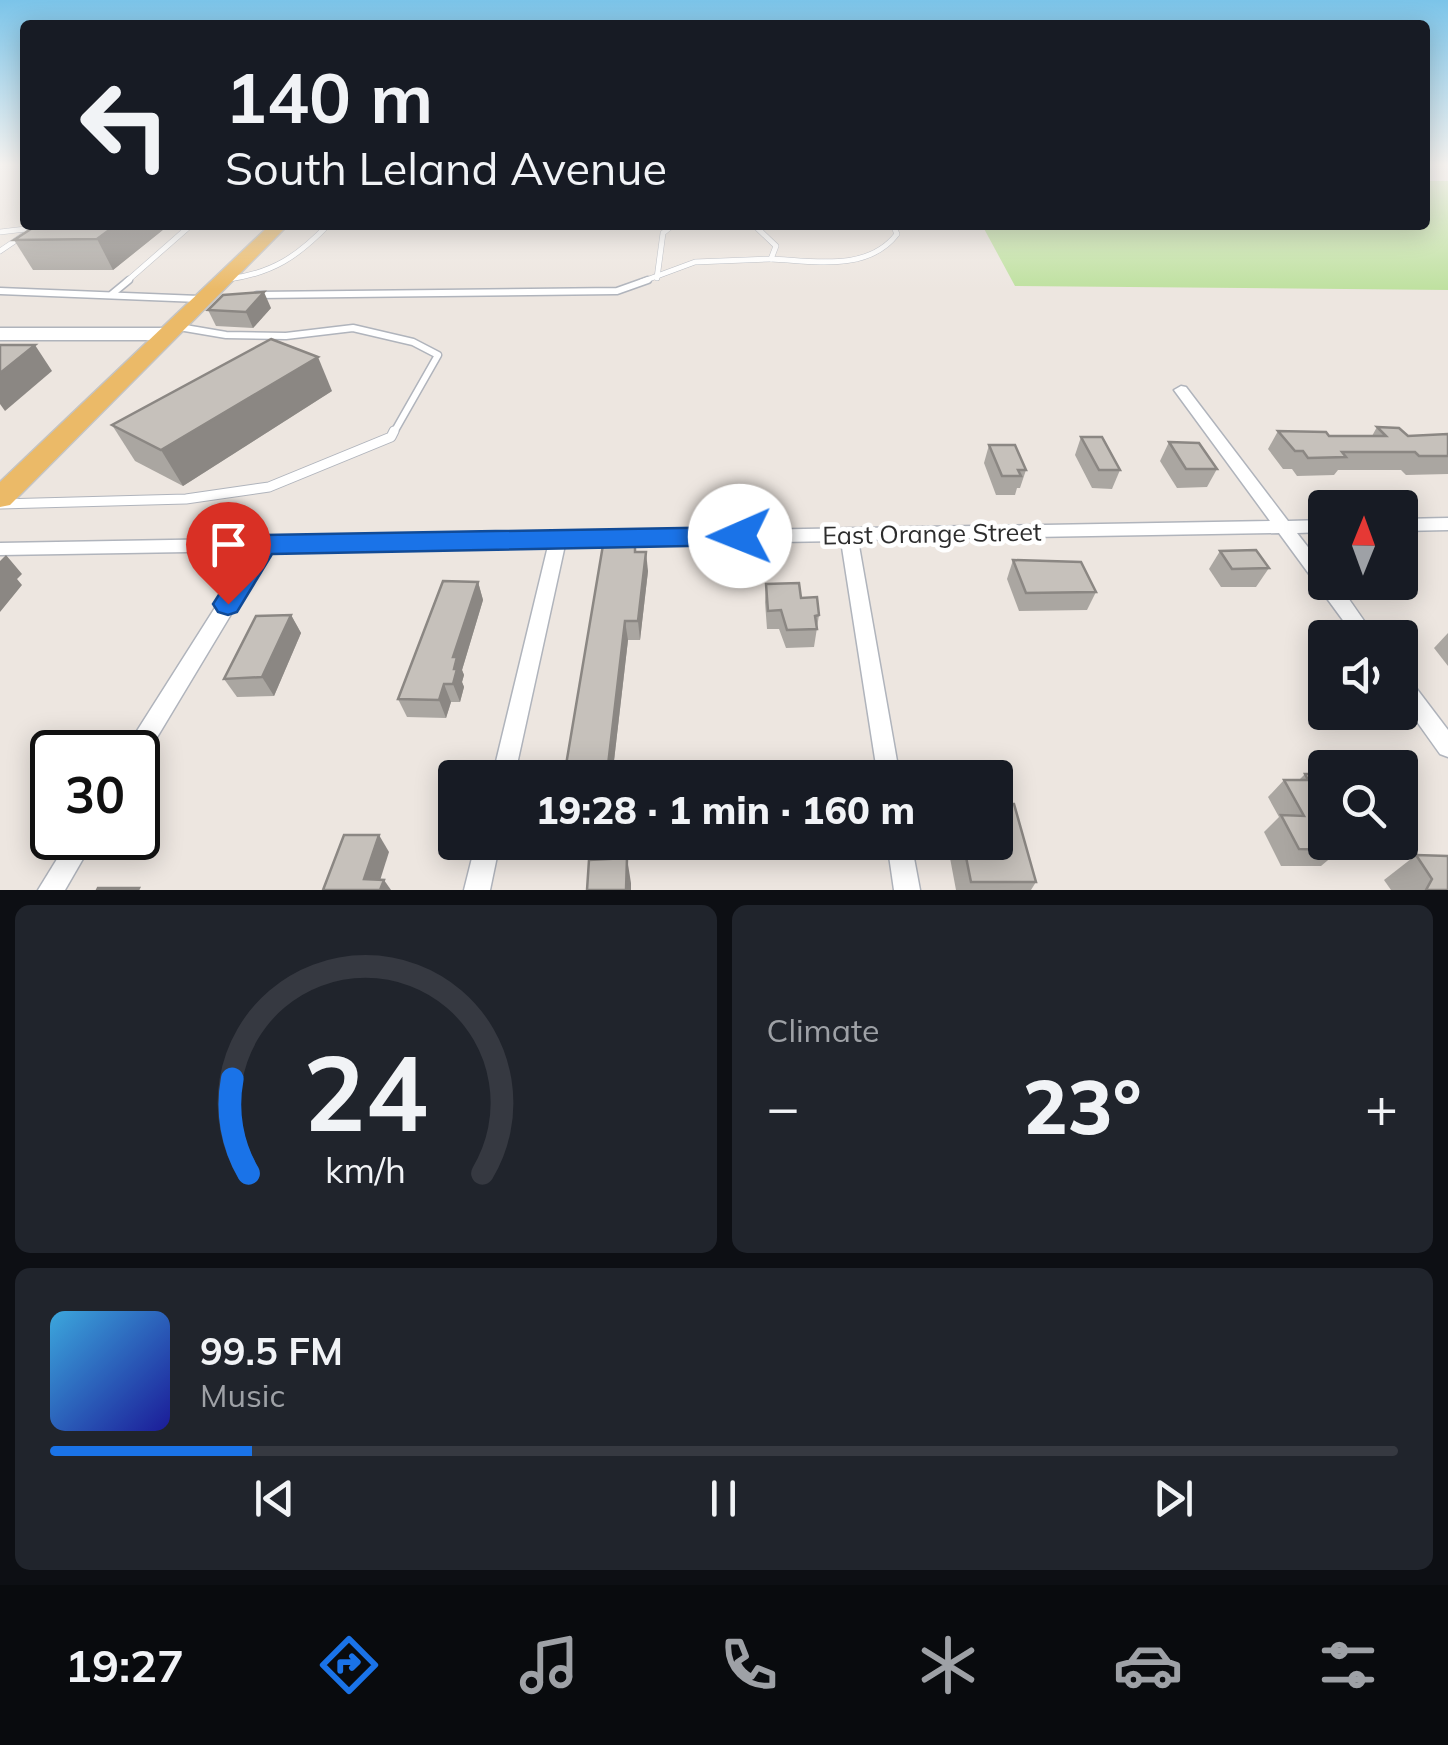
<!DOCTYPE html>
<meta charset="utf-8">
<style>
body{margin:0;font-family:Mulish,sans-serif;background:#20242c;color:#f1f3f6;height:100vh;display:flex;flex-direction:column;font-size:38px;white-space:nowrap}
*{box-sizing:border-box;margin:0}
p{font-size:32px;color:#9ea1a6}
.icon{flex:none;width:55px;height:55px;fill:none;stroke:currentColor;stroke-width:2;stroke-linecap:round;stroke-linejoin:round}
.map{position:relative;height:890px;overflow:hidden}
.details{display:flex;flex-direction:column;gap:15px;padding:15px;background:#0d0f14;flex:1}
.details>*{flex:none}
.guide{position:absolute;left:20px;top:20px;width:1410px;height:210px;border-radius:10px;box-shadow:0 5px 25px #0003;background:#171b24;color:#f1f3f6;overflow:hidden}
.needle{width:65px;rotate:1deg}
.fabs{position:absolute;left:1308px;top:490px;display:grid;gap:20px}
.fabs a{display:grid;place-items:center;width:110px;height:110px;border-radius:10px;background:#171b24;box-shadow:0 5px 25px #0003;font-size:50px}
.speed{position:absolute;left:30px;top:730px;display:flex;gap:20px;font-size:50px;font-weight:700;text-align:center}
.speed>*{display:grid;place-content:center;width:130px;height:130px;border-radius:50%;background:#171b24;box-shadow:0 5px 25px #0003;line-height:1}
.speed .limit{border:5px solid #111;border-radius:15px;background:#fff;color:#111}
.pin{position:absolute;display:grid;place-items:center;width:85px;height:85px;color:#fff;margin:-102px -42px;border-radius:50% 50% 50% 0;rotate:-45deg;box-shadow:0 0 10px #0007}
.pin .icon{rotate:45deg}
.me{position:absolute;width:110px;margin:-55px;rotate:269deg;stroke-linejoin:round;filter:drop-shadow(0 0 8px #0008)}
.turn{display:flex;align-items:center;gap:35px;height:210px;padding:0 40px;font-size:45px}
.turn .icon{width:130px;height:130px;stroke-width:2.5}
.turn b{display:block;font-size:70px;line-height:85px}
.big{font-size:75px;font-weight:800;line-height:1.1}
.details .widget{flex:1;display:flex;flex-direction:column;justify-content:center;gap:15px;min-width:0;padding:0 35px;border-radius:15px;background:#20242c}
.details .dial{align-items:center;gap:0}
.dial svg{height:260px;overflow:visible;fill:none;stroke:#363941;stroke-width:7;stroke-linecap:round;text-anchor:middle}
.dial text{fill:#f1f3f6;stroke:none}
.song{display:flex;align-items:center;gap:30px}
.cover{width:120px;height:120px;border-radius:15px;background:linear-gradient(135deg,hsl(200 70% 55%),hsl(240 70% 35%))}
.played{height:10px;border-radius:5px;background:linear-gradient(90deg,#1a73e8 15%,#363941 15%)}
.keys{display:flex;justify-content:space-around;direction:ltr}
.heat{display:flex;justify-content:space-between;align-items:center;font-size:55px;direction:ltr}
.details .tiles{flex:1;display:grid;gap:15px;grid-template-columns:1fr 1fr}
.widget:last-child{grid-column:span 2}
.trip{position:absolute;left:438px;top:760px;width:575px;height:100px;border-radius:10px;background:#171b24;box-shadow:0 5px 25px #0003;font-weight:800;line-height:100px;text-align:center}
.tab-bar{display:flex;height:160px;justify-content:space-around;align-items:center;background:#090b0e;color:#9ea1a6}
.tab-bar .icon{width:70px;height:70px}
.tab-bar .selected{color:#1a73e8}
.tab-bar b{font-size:45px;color:#f1f3f6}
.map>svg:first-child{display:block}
.green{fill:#bfe1a0}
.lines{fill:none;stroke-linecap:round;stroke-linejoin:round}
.lane-far2-casing{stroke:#b0b4bc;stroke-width:6}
.lane-far1-casing{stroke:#b0b4bc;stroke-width:9}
.lane-casing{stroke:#b0b4bc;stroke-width:11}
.street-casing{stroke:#b0b4bc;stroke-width:3}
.secondary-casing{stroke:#b0b4bc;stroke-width:3}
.primary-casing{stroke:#c4c4c4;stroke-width:3}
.lane-far2{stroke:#fff;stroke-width:5}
.lane-far1{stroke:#fff;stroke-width:6}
.lane{stroke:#fff;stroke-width:9}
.street{fill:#fff;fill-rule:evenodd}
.secondary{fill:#fff;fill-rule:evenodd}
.primary{fill:#ebba68;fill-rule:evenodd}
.wall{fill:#aaa6a1}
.shaded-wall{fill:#8b8783}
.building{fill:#c6c1bb;stroke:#8b8783;stroke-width:2.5}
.route{fill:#1a73e8;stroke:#114b97;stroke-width:2.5}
.labels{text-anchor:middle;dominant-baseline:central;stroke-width:9;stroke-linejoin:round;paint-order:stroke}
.street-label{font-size:25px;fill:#2d2d2d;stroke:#fff}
</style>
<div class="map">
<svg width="1448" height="890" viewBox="0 0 1448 890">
<rect width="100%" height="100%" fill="#ede6e0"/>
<polygon class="green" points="1425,181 1448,181 1448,290 1015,286 982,225 1425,225"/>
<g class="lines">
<g class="lane-far2-casing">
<g id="lane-far2">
<polyline points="0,232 34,228 0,251"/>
<path d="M771,259C814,261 868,272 897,234L893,225"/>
<polyline points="657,278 663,233 673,225"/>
<path d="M229,279C273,273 298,256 328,225"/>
<polyline points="126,282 191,225"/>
<polyline points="641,282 695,262 771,259 776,246 754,225"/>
</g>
</g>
<g class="lane-far1-casing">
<g id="lane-far1">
<polyline points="0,291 199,299"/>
<polyline points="112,294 129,280"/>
<polyline points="257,295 617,291 648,280"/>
<polyline points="179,327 226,335 286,336 353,328 413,342 438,355 393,434"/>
</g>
</g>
<g class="lane-casing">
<polyline id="lane" points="0,504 186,499 269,487 391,437 394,431"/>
</g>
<g class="street-casing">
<g id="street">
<polygon points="1181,386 1186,387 1288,521 1325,520 1325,532 1297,533 1325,569 1325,582 1337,582 1376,638 1356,638 1279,533 858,540 900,778 878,778 841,541 565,545 514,778 492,778 548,546 269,551 144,759 138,762 138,752 125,752 128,745 251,551 0,555 0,543 1270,521 1174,390"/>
<polygon points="1448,518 1448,530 1400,531 1400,519"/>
<polygon points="1400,673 1407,676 1448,730 1448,757 1440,754 1400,698"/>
<polygon points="70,838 95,838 65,890 38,890"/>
<polygon points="476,842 500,842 490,890 464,890"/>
<polygon points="887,842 911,842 920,890 894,890"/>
</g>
</g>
<g class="secondary-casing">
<polygon id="secondary" points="0,328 168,328 177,334 168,340 0,340"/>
</g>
<g class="primary-casing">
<polygon id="primary" points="270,225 288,225 10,505 0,507 0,482"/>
</g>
<use href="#lane-far2" class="lane-far2"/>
<use href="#lane-far1" class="lane-far1"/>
<use href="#lane" class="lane"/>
<use href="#street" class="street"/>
<use href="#secondary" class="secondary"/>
<use href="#primary" class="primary"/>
</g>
<g class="wall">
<polygon points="169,225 113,270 33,270 14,240"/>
<polygon points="271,308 253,328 216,326 208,310"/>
<polygon points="332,391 183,486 135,461 112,425"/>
<polygon points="1377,427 1408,436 1448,434 1448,474 1406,475 1401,470 1338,470 1334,475 1297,476 1292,469 1283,469 1268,449 1278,431 1329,436 1372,436"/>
<polygon points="1081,437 1120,470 1112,489 1092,488 1075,455"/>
<polygon points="1169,442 1217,469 1207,487 1177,488 1160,461"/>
<polygon points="989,445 1026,470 1020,488 1017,488 1015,495 996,495 984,463"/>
<polygon points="1220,551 1269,568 1256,587 1221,587 1209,569"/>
<polygon points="636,552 648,571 640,640 628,640 612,778 569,778 566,765"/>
<polygon points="1013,560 1096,592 1087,610 1019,611 1007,579"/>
<polygon points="478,582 483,600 462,670 464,675 462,682 464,687 460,702 451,702 446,718 407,717 398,699"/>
<polygon points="766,584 801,598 819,615 814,647 786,648 779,629 767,629 765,602"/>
<polygon points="291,615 301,633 274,696 237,697 224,679"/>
<polygon points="1448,633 1448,666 1434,648"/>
<polygon points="1305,774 1325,779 1325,842 1340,850 1321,866 1281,866 1264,832 1279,817 1268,797 1284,780 1299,780"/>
<polygon points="947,842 995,842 1036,882 1031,890 956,890"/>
<polygon points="1416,855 1448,890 1391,890 1384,880"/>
</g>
<g class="shaded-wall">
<polygon points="116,225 169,225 113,270 97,239"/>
<polygon points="264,292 271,308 253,328 246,312"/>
<polygon points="35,345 52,371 5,411 0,404 0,373"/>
<polygon points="318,357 332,391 183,486 161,450"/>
<polygon points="646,552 648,571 640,640 638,621"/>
<polygon points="6,555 22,574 17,579 22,585 0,612 0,561"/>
<polygon points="478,582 483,600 462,670 464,675 462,682 464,687 460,702 453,684 453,657"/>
<polygon points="291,615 301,633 274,696 262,677"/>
<polygon points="625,621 628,640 612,778 610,778 608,765"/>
<polygon points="444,684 451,702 446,718 439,700"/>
<polygon points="379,835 389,852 377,890 364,879"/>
<polygon points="627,858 631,883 631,890 626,890"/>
<polygon points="384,880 391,890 380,890"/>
</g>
<g class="building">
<polygon points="37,225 116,225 97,239 14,240"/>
<polygon points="264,292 246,312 208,310 223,295"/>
<polygon points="271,339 318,357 161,450 112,425"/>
<polygon points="0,345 35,345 0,373"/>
<polygon points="1377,427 1399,428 1408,436 1448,434 1448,456 1419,456 1415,452 1342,452 1346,457 1308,458 1303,451 1295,451 1278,431 1326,432 1329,436 1386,436"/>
<polygon points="1081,437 1102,437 1120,470 1099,470"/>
<polygon points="1169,442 1199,443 1217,469 1186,469"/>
<polygon points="989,445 1015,445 1026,470 1018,470 1021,476 1002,476"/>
<polygon points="603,545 635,545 635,552 646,552 638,621 625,621 608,765 566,765"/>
<polygon points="1256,550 1269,568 1232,569 1220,551"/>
<polygon points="1013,560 1081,562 1096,592 1026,593"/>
<polygon points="443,581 478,582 453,657 457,657 454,669 457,669 453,684 444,684 439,700 398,699"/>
<polygon points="799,583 801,598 817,597 819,615 815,616 817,629 787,630 781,610 768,611 766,584"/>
<polygon points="291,615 262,677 224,679 256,616"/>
<polygon points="1305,774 1322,774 1325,779 1325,815 1321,816 1325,823 1325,842 1336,842 1340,850 1299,849 1281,815 1304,816 1284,780 1308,780"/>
<polygon points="995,804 1014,804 1036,882 971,882 963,842 995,842"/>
<polygon points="344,835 379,835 364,879 384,880 380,890 323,890"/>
<polygon points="1416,855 1448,856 1448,890 1426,890 1432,879"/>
<polygon points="627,858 626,890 587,890 589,860"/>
<polygon points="98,888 139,888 138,890 97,890"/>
</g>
<linearGradient id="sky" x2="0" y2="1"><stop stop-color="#7bc4e9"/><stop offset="0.57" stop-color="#f7f4f1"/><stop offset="1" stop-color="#f7f4f1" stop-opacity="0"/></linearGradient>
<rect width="1448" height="289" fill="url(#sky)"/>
<polygon class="route" points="740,527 749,529 753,536 749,543 740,545 272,554 237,612 228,615 218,612 213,604 255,538 264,535"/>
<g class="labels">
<g class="street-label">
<text transform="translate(932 533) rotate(-1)">East Orange Street</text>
</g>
</g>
</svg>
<div class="fabs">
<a><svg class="needle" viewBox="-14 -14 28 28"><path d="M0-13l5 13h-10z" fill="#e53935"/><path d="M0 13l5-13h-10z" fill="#9ea1a6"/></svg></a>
<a><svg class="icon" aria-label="sound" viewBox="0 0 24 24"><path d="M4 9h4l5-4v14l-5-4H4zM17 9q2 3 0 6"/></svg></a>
<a><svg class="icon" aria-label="search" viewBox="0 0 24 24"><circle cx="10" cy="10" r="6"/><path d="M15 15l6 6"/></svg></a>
</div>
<div class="speed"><div class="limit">30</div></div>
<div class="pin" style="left:228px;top:604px;background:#d93025"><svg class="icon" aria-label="arrive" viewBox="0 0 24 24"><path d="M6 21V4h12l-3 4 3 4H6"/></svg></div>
<svg class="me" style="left:740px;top:536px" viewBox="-20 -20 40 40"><circle r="19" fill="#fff"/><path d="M0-13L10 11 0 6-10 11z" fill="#1a73e8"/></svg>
<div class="trip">19:28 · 1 min · 160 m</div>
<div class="guide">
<div class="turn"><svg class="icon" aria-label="left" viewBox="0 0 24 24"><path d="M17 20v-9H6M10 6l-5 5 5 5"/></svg><div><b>140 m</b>South Leland Avenue</div></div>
</div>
</div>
<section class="details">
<div class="tiles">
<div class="widget dial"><svg viewBox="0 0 100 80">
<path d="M14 69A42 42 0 1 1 86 69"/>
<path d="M14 69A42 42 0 0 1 9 40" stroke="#1a73e8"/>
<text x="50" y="56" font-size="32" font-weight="700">24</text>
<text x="50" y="72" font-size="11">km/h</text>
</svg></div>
<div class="widget"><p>Climate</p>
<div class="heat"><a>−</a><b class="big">23°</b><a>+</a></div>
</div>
<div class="widget">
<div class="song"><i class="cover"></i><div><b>99.5 FM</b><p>Music</p></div></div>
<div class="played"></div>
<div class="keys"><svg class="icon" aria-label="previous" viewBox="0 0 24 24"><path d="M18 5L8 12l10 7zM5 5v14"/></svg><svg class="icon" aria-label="pause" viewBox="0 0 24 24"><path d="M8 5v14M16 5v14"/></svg><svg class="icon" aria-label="next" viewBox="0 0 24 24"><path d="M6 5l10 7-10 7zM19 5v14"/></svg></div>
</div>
</div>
</section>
<nav class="tab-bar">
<b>19:27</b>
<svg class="icon selected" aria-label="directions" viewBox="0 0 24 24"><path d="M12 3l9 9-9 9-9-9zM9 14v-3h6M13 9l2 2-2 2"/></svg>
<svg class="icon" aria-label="music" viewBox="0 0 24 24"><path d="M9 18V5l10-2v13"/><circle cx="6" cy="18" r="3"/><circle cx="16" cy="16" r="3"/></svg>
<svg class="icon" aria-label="phone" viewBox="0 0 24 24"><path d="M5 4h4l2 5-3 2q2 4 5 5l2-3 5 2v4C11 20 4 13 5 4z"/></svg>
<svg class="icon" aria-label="climate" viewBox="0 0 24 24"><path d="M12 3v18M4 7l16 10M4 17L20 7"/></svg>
<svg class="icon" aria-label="car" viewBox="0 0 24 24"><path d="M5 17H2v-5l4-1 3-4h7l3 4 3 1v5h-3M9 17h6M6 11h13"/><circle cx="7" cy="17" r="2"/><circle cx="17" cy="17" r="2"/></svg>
<svg class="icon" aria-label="filters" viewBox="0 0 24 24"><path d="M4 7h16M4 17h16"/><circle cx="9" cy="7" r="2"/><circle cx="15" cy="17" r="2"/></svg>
</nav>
